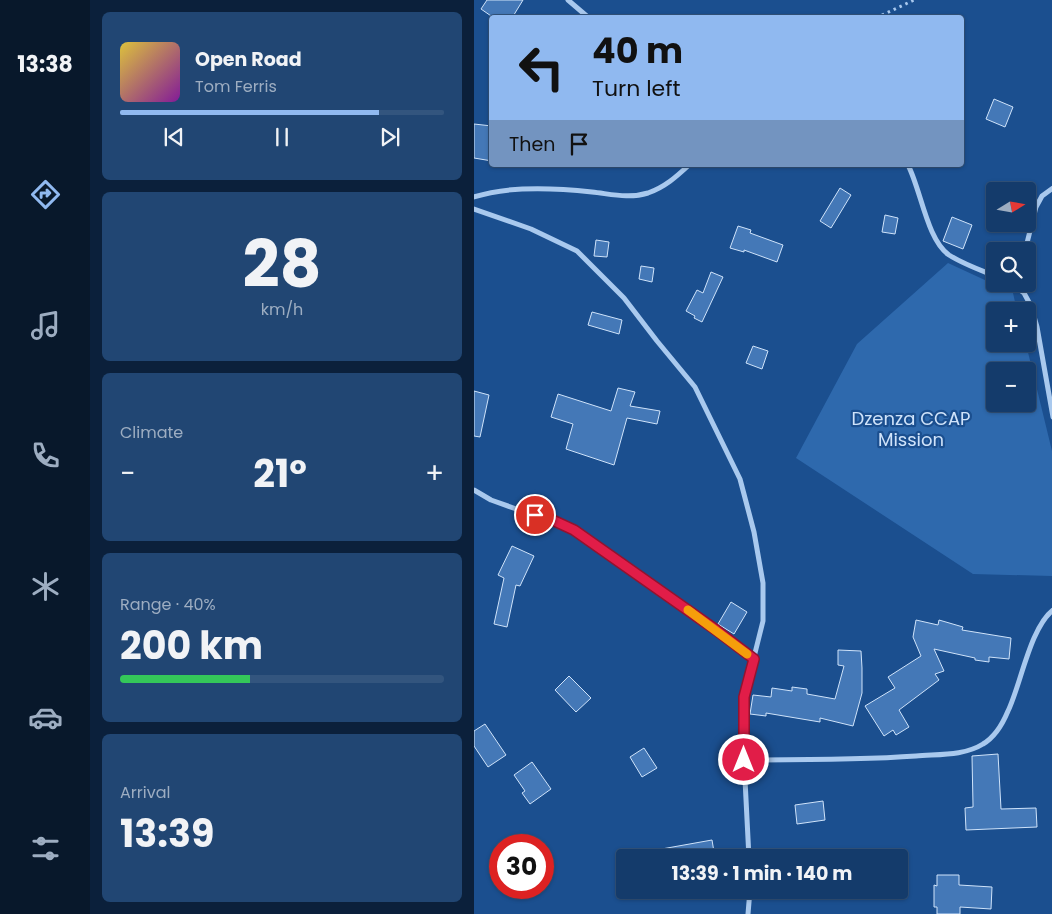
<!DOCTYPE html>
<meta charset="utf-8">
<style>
body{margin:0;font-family:Poppins,sans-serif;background:#214673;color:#f1f3f6;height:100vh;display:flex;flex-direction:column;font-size:19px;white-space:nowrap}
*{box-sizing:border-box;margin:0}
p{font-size:16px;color:#9dadc1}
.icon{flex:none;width:28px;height:28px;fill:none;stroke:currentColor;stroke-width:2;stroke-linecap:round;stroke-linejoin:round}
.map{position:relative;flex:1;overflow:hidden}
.sheet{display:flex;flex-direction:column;gap:12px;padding:12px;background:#0b203b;width:384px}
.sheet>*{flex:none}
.top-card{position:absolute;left:15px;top:15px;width:475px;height:152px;border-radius:5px;box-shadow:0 1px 4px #0004,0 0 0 1px #33557e;background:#90b9f0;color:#111;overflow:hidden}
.needle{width:32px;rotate:79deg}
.controls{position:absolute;left:512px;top:182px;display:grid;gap:10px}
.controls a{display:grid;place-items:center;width:50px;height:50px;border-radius:5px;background:#143b6b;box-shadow:0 1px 4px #0004,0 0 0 1px #33557e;font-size:25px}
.speed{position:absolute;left:15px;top:834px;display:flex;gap:10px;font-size:25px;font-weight:700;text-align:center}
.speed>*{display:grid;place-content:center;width:65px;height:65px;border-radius:50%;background:#143b6b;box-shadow:0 1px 4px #0004,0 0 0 1px #33557e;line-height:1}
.speed .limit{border:8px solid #d22;background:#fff;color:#111}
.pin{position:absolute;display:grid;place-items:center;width:42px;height:42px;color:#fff;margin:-21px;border:2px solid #fff;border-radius:50%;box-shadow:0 1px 5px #0007}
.me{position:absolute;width:55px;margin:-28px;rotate:0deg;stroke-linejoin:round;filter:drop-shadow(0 0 4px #0008)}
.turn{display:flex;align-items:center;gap:18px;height:105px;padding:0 20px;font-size:22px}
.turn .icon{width:65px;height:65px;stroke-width:2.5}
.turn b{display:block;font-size:35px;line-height:42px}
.then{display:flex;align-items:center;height:48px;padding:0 20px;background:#0003;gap:10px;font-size:19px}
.big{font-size:38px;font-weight:700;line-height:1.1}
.sheet .tile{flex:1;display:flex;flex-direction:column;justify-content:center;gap:8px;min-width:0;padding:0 18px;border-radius:8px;background:#214673}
.sheet .dial{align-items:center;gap:0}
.dial b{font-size:65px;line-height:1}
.song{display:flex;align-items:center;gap:15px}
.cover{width:60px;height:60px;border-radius:8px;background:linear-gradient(135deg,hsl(50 70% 55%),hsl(290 70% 35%))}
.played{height:5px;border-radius:2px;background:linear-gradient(90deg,#90b9f0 80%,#33557e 80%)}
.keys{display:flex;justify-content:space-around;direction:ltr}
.heat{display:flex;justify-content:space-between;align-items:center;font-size:28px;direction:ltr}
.charge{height:8px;border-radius:4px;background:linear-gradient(90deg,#34c759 40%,#33557e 0)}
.trip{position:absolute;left:142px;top:849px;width:292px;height:50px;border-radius:5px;background:#143b6b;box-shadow:0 1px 4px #0004,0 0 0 1px #33557e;font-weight:700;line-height:50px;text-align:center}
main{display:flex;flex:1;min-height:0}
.tabs{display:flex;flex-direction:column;width:90px;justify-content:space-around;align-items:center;background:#08182b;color:#9dadc1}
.tabs .icon{width:35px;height:35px}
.tabs .on{color:#90b9f0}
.tabs b{font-size:22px;color:#f1f3f6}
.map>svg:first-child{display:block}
.green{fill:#2e69ad;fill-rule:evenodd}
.building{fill:#4478b7;stroke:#cfe3fa}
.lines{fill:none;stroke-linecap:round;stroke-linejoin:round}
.path{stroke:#a9c9ee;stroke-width:3;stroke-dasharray:2.5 4;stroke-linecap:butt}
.street{stroke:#a9c9ee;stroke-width:5}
.route-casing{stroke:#92132f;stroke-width:12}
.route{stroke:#e11d48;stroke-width:9}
.slow{stroke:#f59e0b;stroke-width:9}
.labels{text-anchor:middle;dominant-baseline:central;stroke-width:4.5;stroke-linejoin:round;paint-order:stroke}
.park-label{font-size:18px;fill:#cfe3fa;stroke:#1b4f8f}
</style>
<main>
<nav class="tabs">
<b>13:38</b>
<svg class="icon on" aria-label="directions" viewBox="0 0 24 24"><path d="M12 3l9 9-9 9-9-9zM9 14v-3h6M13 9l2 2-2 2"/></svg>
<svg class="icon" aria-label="music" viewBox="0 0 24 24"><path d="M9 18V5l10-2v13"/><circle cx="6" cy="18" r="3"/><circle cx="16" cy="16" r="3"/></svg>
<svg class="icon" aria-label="phone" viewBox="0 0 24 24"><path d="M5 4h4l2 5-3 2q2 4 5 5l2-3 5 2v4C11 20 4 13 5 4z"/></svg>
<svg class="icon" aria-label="climate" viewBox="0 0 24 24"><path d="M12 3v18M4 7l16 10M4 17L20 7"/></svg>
<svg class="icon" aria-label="car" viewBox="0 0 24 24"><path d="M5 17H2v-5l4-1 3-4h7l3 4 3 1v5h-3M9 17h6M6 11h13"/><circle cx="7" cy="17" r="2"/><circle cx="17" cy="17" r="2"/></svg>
<svg class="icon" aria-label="filters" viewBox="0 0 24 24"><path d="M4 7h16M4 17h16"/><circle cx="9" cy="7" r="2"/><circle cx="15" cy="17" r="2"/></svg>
</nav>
<section class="sheet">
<div class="tile">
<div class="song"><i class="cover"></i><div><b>Open Road</b><p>Tom Ferris</p></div></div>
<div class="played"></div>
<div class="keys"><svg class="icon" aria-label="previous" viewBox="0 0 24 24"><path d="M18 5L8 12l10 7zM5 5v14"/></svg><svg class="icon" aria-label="pause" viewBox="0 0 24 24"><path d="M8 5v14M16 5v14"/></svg><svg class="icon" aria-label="next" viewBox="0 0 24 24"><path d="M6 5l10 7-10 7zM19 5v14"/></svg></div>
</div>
<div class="tile dial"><b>28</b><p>km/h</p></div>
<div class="tile"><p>Climate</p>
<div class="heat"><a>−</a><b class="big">21°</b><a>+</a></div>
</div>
<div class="tile"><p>Range · 40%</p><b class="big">200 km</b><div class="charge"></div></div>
<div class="tile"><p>Arrival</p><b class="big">13:39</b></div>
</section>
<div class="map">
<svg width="579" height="914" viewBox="0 0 579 914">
<rect width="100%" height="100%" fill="#1b4f8f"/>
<path class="green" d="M474,263L539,293L543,311H521V344H552L578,451V576L499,574L322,458L383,344ZM521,371H554V404H521Z"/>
<g class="building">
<polygon points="13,0 49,0 38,18 20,18 7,9"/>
<polygon points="520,99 539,107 531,127 512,119"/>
<polygon points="0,124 18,126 18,161 0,158"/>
<polygon points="366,188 377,195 357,228 346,221"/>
<polygon points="411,215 424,218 421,234 408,232"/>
<polygon points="478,217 498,225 489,249 469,241"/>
<polygon points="264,226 277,230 276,233 309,245 303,262 270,250 270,252 256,248"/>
<polygon points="122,240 135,242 133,257 120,256"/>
<polygon points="167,266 180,268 178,282 165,279"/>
<polygon points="237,272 249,277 228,322 220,318 221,316 212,311 223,290 229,293"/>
<polygon points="118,312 148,320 145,334 114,325"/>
<polygon points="279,346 294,351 288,369 272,363"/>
<polygon points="144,388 161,392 156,406 186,411 183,424 153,418 140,465 92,449 99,424 77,417 84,394 137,411"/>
<polygon points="0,391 15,395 6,437 0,436"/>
<polygon points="38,546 60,556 46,586 42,585 33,627 20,624 30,578 24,575"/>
<polygon points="257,602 273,612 260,634 244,624"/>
<polygon points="442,620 464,625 465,620 489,627 488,630 537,638 535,659 515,657 515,662 501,660 501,658 460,649 470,671 461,674 465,680 425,710 435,727 422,735 419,730 410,736 391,706 421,688 414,677 447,656 439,637"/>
<polygon points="364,650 387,651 388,668 388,693 379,726 346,718 346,722 292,713 292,716 276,714 279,695 297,697 298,688 318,691 318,687 333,689 333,694 361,699 370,666 364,665"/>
<polygon points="95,676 117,698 102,712 81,690"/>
<polygon points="11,724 32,755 14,767 0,746 0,731"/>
<polygon points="170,748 183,768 168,777 156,757"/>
<polygon points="524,754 527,809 562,808 563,827 492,830 491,808 499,807 499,805 498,756"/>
<polygon points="58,762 77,789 56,804 48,793 51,791 40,775"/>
<polygon points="349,801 351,820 323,824 321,805"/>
<polygon points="238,840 241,858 182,858 182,850"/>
<polygon points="463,875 485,875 485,885 518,887 517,909 486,907 486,914 463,914 463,907 460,907 460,885 463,886"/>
</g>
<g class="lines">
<polyline class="path" points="402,18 440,0"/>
<g class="street">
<polyline points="94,0 115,18"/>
<path d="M434,165C447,190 453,240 475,255C489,264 506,270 521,276"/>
<path d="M0,197C33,186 82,188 118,192C137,194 155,199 174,193C191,187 202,177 215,165"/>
<polyline points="0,209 57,229 103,251 150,298 183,341 221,387 266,479 280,532 289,583 289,621 270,697 270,760 275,858"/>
<polyline points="551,251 562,207 568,196 579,188"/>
<polyline points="538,284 550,293 557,306 563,327 579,417"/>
<polyline points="0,490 17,500 48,511 74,518 99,530 242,630 281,659"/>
<path d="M270,760C328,760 385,760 442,756C464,754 490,756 509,744C521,737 529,723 534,711C547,684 556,628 579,610"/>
<polyline points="274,914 276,890"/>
</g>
</g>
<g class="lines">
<g class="route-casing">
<polyline id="route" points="61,515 74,518 100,530 242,630 280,659 270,697 270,760"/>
</g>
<use href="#route" class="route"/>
<polyline class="slow" points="214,610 273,654"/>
</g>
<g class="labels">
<g class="park-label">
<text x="437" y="418">Dzenza CCAP<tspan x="437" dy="21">Mission</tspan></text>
</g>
</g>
</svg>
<div class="controls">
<a><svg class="needle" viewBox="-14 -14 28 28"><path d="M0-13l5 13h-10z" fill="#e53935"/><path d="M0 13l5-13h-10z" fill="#9dadc1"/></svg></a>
<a><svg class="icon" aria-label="search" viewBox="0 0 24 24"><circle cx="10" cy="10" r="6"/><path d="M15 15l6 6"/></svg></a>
<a>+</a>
<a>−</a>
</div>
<div class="speed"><div class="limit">30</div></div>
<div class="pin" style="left:61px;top:515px;background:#d93025"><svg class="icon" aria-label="arrive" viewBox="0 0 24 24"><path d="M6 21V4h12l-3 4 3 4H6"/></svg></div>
<svg class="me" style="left:270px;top:760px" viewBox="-20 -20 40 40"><circle r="17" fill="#e11d48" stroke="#fff" stroke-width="3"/><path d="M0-11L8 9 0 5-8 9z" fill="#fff"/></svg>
<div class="trip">13:39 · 1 min · 140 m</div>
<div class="top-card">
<div class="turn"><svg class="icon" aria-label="left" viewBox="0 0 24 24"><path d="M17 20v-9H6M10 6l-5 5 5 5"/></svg><div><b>40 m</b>Turn left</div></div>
<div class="then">Then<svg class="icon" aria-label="arrive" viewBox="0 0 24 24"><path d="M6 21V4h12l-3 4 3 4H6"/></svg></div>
</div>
</div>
</main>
